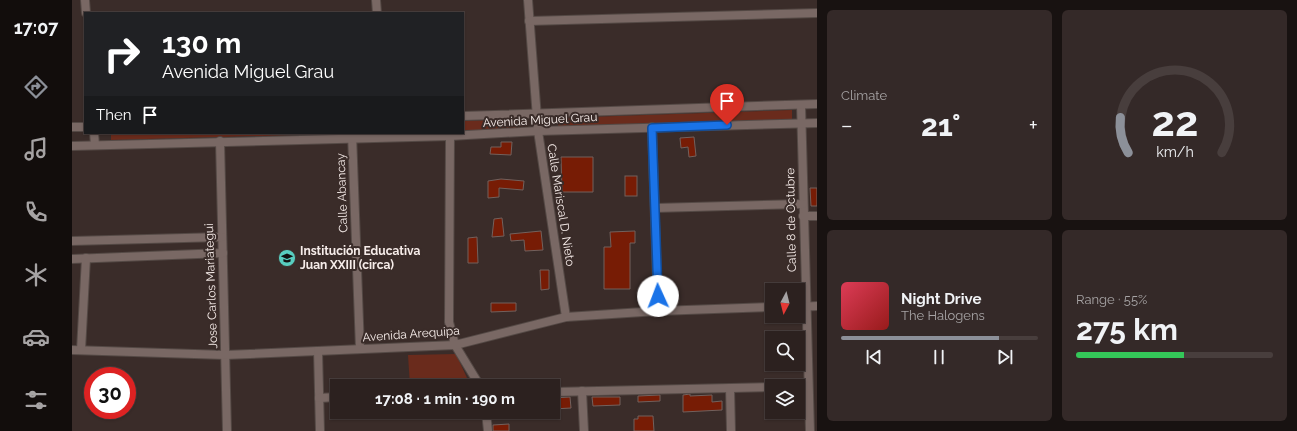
<!DOCTYPE html>
<meta charset="utf-8">
<style>
body{margin:0;font-family:Raleway,sans-serif;background:#342928;color:#f1f3f6;height:100vh;display:flex;flex-direction:column;font-size:15px;white-space:nowrap}
*{box-sizing:border-box;margin:0}
p{font-size:13px;color:#a6a3a4}
.icon{flex:none;width:22px;height:22px;fill:none;stroke:currentColor;stroke-width:2;stroke-linecap:round;stroke-linejoin:round}
.map{position:relative;flex:1;overflow:hidden}
.side{display:flex;flex-direction:column;gap:10px;padding:10px;background:#181211;width:480px}
.side>*{flex:none}
.top-card{position:absolute;left:12px;top:12px;width:380px;height:122px;border-radius:0px;box-shadow:0 1px 3px #0004,0 0 0 1px #483e3d;background:#202124;color:#fff;overflow:hidden}
.needle{width:26px;rotate:187deg}
.tools{position:absolute;left:693px;top:283px;display:grid;gap:8px}
.tools a{display:grid;place-items:center;width:40px;height:40px;border-radius:0px;background:#2c211f;box-shadow:0 1px 3px #0004,0 0 0 1px #483e3d;font-size:20px}
.speed{position:absolute;left:12px;top:367px;display:flex;gap:8px;font-size:20px;font-weight:700;text-align:center}
.speed>*{display:grid;place-content:center;width:52px;height:52px;border-radius:50%;background:#2c211f;box-shadow:0 1px 3px #0004,0 0 0 1px #483e3d;line-height:1}
.speed .limit{border:6px solid #d22;background:#fff;color:#111}
.pin{position:absolute;display:grid;place-items:center;width:34px;height:34px;color:#fff;margin:-41px -17px;border-radius:50% 50% 50% 0;rotate:-45deg;box-shadow:0 0 4px #0007}
.pin .icon{rotate:45deg}
.me{position:absolute;width:44px;margin:-22px;rotate:358deg;stroke-linejoin:round;filter:drop-shadow(0 0 3px #0008)}
.turn{display:flex;align-items:center;gap:14px;height:84px;padding:0 12px;font-size:18px}
.turn .icon{width:52px;height:52px;stroke-width:2.5}
.turn b{display:block;font-size:28px;line-height:34px}
.then{display:flex;align-items:center;height:38px;padding:0 12px;background:#0003;gap:8px;font-size:15px}
.big{font-size:30px;font-weight:700;line-height:1.1}
.side .tile{flex:1;display:flex;flex-direction:column;justify-content:center;gap:6px;min-width:0;padding:0 14px;border-radius:6px;background:#342928}
.side .dial{align-items:center;gap:0}
.dial svg{height:104px;overflow:visible;fill:none;stroke:#483e3d;stroke-width:7;stroke-linecap:round;text-anchor:middle}
.dial text{fill:#f1f3f6;stroke:none}
.song{display:flex;align-items:center;gap:12px}
.cover{width:48px;height:48px;border-radius:6px;background:linear-gradient(135deg,hsl(350 70% 55%),hsl(0 70% 35%))}
.played{height:4px;border-radius:2px;background:linear-gradient(90deg,#8c9099 80%,#483e3d 80%)}
.keys{display:flex;justify-content:space-around;direction:ltr}
.heat{display:flex;justify-content:space-between;align-items:center;font-size:22px;direction:ltr}
.charge{height:6px;border-radius:3px;background:linear-gradient(90deg,#34c759 55%,#483e3d 0)}
.side .tiles{flex:1;display:grid;gap:10px;grid-template-columns:repeat(2,1fr)}
.trip{position:absolute;left:258px;top:379px;width:230px;height:40px;border-radius:0px;background:#2c211f;box-shadow:0 1px 3px #0004,0 0 0 1px #483e3d;font-weight:700;line-height:40px;text-align:center}
main{display:flex;flex:1;min-height:0}
.tabs{display:flex;flex-direction:column;width:72px;justify-content:space-around;align-items:center;background:#120d0c;color:#a6a3a4}
.tabs .icon{width:28px;height:28px}
.tabs .selected{color:#8c9099}
.tabs b{font-size:18px;color:#f1f3f6}
.map>svg:first-child{display:block}
.green{fill:#6a2b1c}
.building{fill:#771c05;stroke:#72615d}
.lines{fill:none;stroke-linecap:round;stroke-linejoin:round}
.minor-casing{stroke:#544945;stroke-width:10}
.minor{stroke:#796864;stroke-width:8}
.route-casing{stroke:#114b97;stroke-width:10}
.route{stroke:#1a73e8;stroke-width:7}
.labels{text-anchor:middle;dominant-baseline:central;stroke-width:4;stroke-linejoin:round;paint-order:stroke}
.street-label{font-size:12px;fill:#f7edea;stroke:#3a2c29}
.poi-label{font-size:12px;font-weight:bold;fill:#f7edea;stroke:#3a2c29;text-anchor:start}
</style>
<main>
<nav class="tabs">
<b>17:07</b>
<svg class="icon selected" aria-label="directions" viewBox="0 0 24 24"><path d="M12 3l9 9-9 9-9-9zM9 14v-3h6M13 9l2 2-2 2"/></svg>
<svg class="icon" aria-label="music" viewBox="0 0 24 24"><path d="M9 18V5l10-2v13"/><circle cx="6" cy="18" r="3"/><circle cx="16" cy="16" r="3"/></svg>
<svg class="icon" aria-label="phone" viewBox="0 0 24 24"><path d="M5 4h4l2 5-3 2q2 4 5 5l2-3 5 2v4C11 20 4 13 5 4z"/></svg>
<svg class="icon" aria-label="climate" viewBox="0 0 24 24"><path d="M12 3v18M4 7l16 10M4 17L20 7"/></svg>
<svg class="icon" aria-label="car" viewBox="0 0 24 24"><path d="M5 17H2v-5l4-1 3-4h7l3 4 3 1v5h-3M9 17h6M6 11h13"/><circle cx="7" cy="17" r="2"/><circle cx="17" cy="17" r="2"/></svg>
<svg class="icon" aria-label="filters" viewBox="0 0 24 24"><path d="M4 7h16M4 17h16"/><circle cx="9" cy="7" r="2"/><circle cx="15" cy="17" r="2"/></svg>
</nav>
<div class="map">
<svg width="745" height="431" viewBox="0 0 745 431">
<rect width="100%" height="100%" fill="#3a2c29"/>
<g class="green">
<polygon points="720,110 720,120 486,128 486,118"/>
<polygon points="455,119 455,129 391,131 391,121"/>
<polygon points="39,133 262,133 262,134 39,140"/>
<polygon points="384,354 395,378 396,386 338,386 336,355"/>
</g>
<g class="building">
<polygon points="622,137 624,156 617,157 616,147 609,148 608,138"/>
<polygon points="429,142 440,142 439,155 418,154 419,147 429,147"/>
<polygon points="489,157 521,157 521,192 490,192"/>
<rect x="553" y="176" width="12" height="20"/>
<polygon points="429,179 452,181 451,190 427,188 427,197 416,198 416,181"/>
<polygon points="738,188 745,188 745,206 739,206"/>
<polygon points="430,218 432,236 420,237 422,219"/>
<polygon points="469,231 471,250 453,251 452,240 439,241 438,234"/>
<polygon points="563,231 563,243 558,243 558,289 532,289 532,247 539,247 538,232"/>
<polygon points="405,237 406,263 396,263 396,238"/>
<polygon points="468,270 477,270 477,289 469,290"/>
<polygon points="419,303 444,303 444,311 419,312"/>
<polygon points="618,394 618,396 640,395 640,402 650,401 650,410 611,412 611,395"/>
<polygon points="588,395 588,401 566,402 566,396"/>
<polygon points="498,397 499,408 481,409 481,398"/>
<polygon points="520,397 548,397 548,405 521,406"/>
<polygon points="566,416 581,416 582,431 562,431 562,419 566,419"/>
<polygon points="437,424 437,431 421,431 421,425"/>
</g>
<g class="lines">
<g class="minor-casing">
<g id="minor">
<polyline points="13,0 14,13"/>
<polyline points="304,0 305,13"/>
<polyline points="456,0 466,131 494,317"/>
<polyline points="457,21 745,13"/>
<polyline points="729,105 738,431"/>
<polyline points="391,116 745,104"/>
<polyline points="0,127 13,127"/>
<polyline points="580,127 586,311"/>
<polyline points="22,133 23,145"/>
<polyline points="280,134 288,349"/>
<polyline points="378,136 377,322 383,345 408,386"/>
<polyline points="148,141 155,431"/>
<polyline points="0,146 378,136 466,131 745,123"/>
<polyline points="583,208 731,204"/>
<polyline points="731,216 745,216"/>
<polyline points="0,241 150,237"/>
<polyline points="0,259 151,253"/>
<polyline points="726,307 745,306"/>
<polyline points="0,350 153,355 383,345 494,317 586,311 700,307"/>
<polyline points="9,350 14,258"/>
<polyline points="246,351 248,431"/>
<polyline points="726,386 736,386"/>
<polyline points="658,388 659,431"/>
<polyline points="510,391 512,431"/>
<polyline points="481,392 700,387"/>
<polyline points="247,398 265,397"/>
<polyline points="414,412 416,431"/>
</g>
</g>
<use href="#minor" class="minor"/>
</g>
<g class="lines">
<g class="route-casing">
<polyline id="route" points="586,296 580,128 655,125"/>
</g>
<use href="#route" class="route"/>
</g>
<defs>
<g id="school-disc" transform="scale(0.9)"><circle r="9.5" fill="#58cec0" stroke="#3a2c29"/><path d="M0-5L7-2L0 1L-7-2ZM-4 1L0 2.5L4 1V4Q0 6-4 4Z" fill="#111"/></g>
</defs>
<g fill-rule="evenodd">
<use href="#school-disc" x="215" y="258"/>
</g>
<g class="labels">
<g class="street-label">
<text transform="translate(468 120) rotate(-3)">Avenida Miguel Grau</text>
<text transform="translate(270 193) rotate(-92)">Calle Abancay</text>
<text transform="translate(489 205) rotate(81)">Calle Mariscal D. Nieto</text>
<text transform="translate(719 220) rotate(-91)">Calle 8 de Octubre</text>
<text transform="translate(139 286) rotate(-92)">Jose Carlos Mariategui</text>
<text transform="translate(339 334) rotate(-4)">Avenida Arequipa</text>
</g>
<g class="poi-label">
<text x="228" y="251">Institución Educativa<tspan x="228" dy="14">Juan XXIII (circa)</tspan></text>
</g>
</g>
</svg>
<div class="tools">
<a><svg class="needle" viewBox="-14 -14 28 28"><path d="M0-13l5 13h-10z" fill="#e53935"/><path d="M0 13l5-13h-10z" fill="#a6a3a4"/></svg></a>
<a><svg class="icon" aria-label="search" viewBox="0 0 24 24"><circle cx="10" cy="10" r="6"/><path d="M15 15l6 6"/></svg></a>
<a><svg class="icon" aria-label="layers" viewBox="0 0 24 24"><path d="M12 4l9 5-9 5-9-5zM3 14l9 5 9-5"/></svg></a>
</div>
<div class="speed"><div class="limit">30</div></div>
<div class="pin" style="left:655px;top:125px;background:#d93025"><svg class="icon" aria-label="arrive" viewBox="0 0 24 24"><path d="M6 21V4h12l-3 4 3 4H6"/></svg></div>
<svg class="me" style="left:586px;top:296px" viewBox="-20 -20 40 40"><circle r="19" fill="#fff"/><path d="M0-13L10 11 0 6-10 11z" fill="#1a73e8"/></svg>
<div class="trip">17:08 · 1 min · 190 m</div>
<div class="top-card">
<div class="turn"><svg class="icon" aria-label="right" viewBox="0 0 24 24"><path d="M7 20v-9h11M14 6l5 5-5 5"/></svg><div><b>130 m</b>Avenida Miguel Grau</div></div>
<div class="then">Then<svg class="icon" aria-label="arrive" viewBox="0 0 24 24"><path d="M6 21V4h12l-3 4 3 4H6"/></svg></div>
</div>
</div>
<section class="side">
<div class="tiles">
<div class="tile"><p>Climate</p>
<div class="heat"><a>−</a><b class="big">21°</b><a>+</a></div>
</div>
<div class="tile dial"><svg viewBox="0 0 100 80">
<path d="M14 69A42 42 0 1 1 86 69"/>
<path d="M14 69A42 42 0 0 1 8 42" stroke="#8c9099"/>
<text x="50" y="56" font-size="32" font-weight="700">22</text>
<text x="50" y="72" font-size="11">km/h</text>
</svg></div>
<div class="tile">
<div class="song"><i class="cover"></i><div><b>Night Drive</b><p>The Halogens</p></div></div>
<div class="played"></div>
<div class="keys"><svg class="icon" aria-label="previous" viewBox="0 0 24 24"><path d="M18 5L8 12l10 7zM5 5v14"/></svg><svg class="icon" aria-label="pause" viewBox="0 0 24 24"><path d="M8 5v14M16 5v14"/></svg><svg class="icon" aria-label="next" viewBox="0 0 24 24"><path d="M6 5l10 7-10 7zM19 5v14"/></svg></div>
</div>
<div class="tile"><p>Range · 55%</p><b class="big">275 km</b><div class="charge"></div></div>
</div>
</section>
</main>
